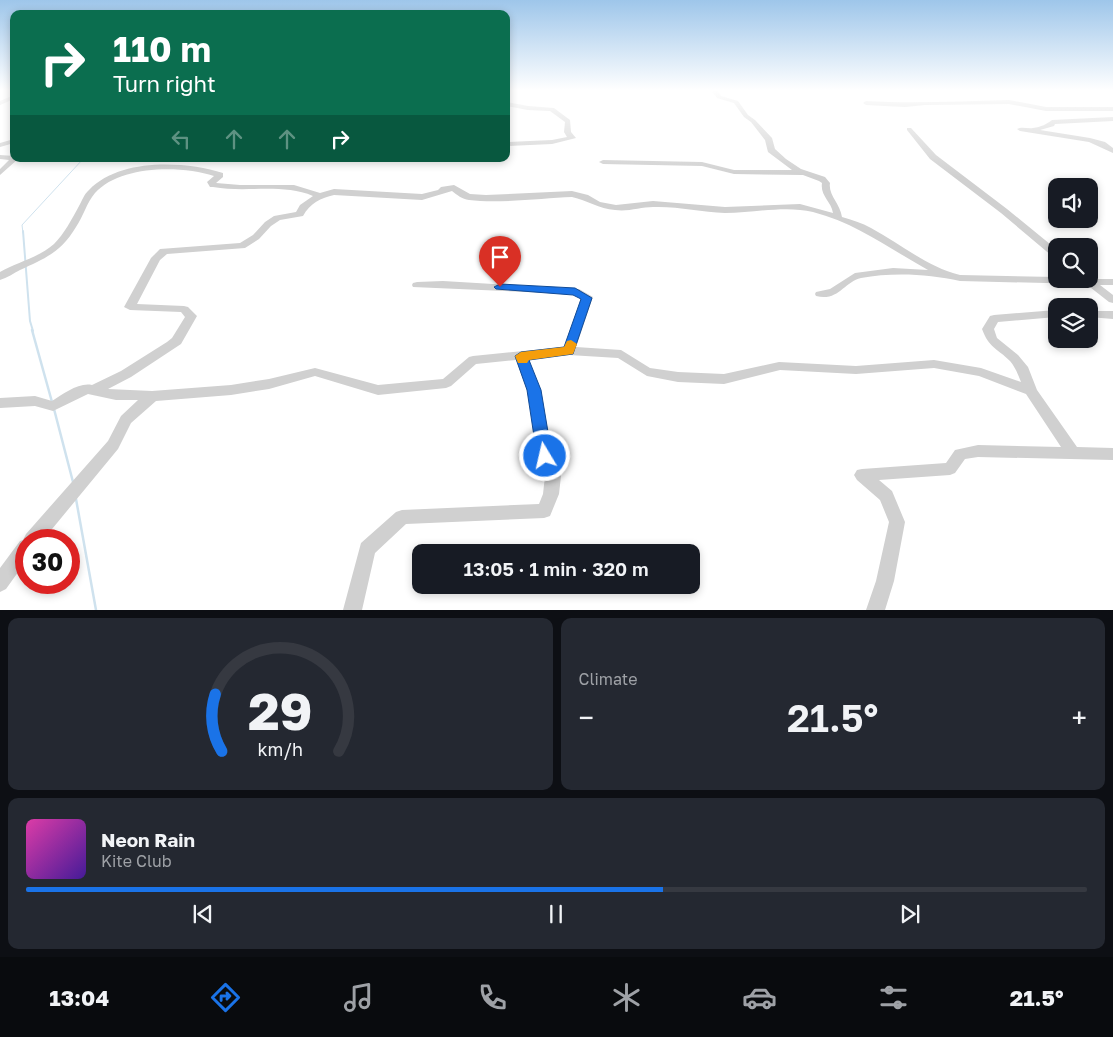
<!DOCTYPE html>
<meta charset="utf-8">
<style>
body{margin:0;font-family:"Golos Text",sans-serif;background:#242831;color:#f1f3f6;height:100vh;display:flex;flex-direction:column;font-size:19px;white-space:nowrap}
*{box-sizing:border-box;margin:0}
p{font-size:16px;color:#9ea1a6}
.icon{flex:none;width:28px;height:28px;fill:none;stroke:currentColor;stroke-width:2;stroke-linecap:round;stroke-linejoin:round}
.map{position:relative;height:610px;overflow:hidden}
.drawer{display:flex;flex-direction:column;gap:8px;padding:8px;background:#0d0f14;flex:1}
.drawer>*{flex:none}
.banner{position:absolute;left:10px;top:10px;width:500px;height:152px;border-radius:10px;box-shadow:0 2px 8px #0003;background:#0b6e4f;color:#fff;overflow:hidden}
.tools{position:absolute;left:1048px;top:178px;display:grid;gap:10px}
.tools a{display:grid;place-items:center;width:50px;height:50px;border-radius:10px;background:#171b24;box-shadow:0 2px 8px #0003;font-size:25px}
.speed{position:absolute;left:15px;top:529px;display:flex;gap:10px;font-size:25px;font-weight:700;text-align:center}
.speed>*{display:grid;place-content:center;width:65px;height:65px;border-radius:50%;background:#171b24;box-shadow:0 2px 8px #0003;line-height:1}
.speed .limit{border:8px solid #d22;background:#fff;color:#111}
.pin{position:absolute;display:grid;place-items:center;width:42px;height:42px;color:#fff;margin:-51px -21px;border-radius:50% 50% 50% 0;rotate:-45deg;box-shadow:0 0 5px #0007}
.pin .icon{rotate:45deg}
.me{position:absolute;width:55px;margin:-28px;rotate:351deg;stroke-linejoin:round;filter:drop-shadow(0 0 4px #0008)}
.turn{display:flex;align-items:center;gap:18px;height:105px;padding:0 20px;font-size:22px}
.turn .icon{width:65px;height:65px;stroke-width:2.5}
.turn b{display:block;font-size:35px;line-height:42px}
.lanes{display:flex;align-items:center;height:48px;padding:0 20px;background:#0003;justify-content:center;gap:25px;direction:ltr}
.lanes .off{opacity:.35}
.big{font-size:38px;font-weight:600;line-height:1.1}
.drawer .tile{flex:1;display:flex;flex-direction:column;justify-content:center;gap:8px;min-width:0;padding:0 18px;border-radius:10px;background:#242831}
.drawer .dial{align-items:center;gap:0}
.dial svg{height:130px;overflow:visible;fill:none;stroke:#363941;stroke-width:7;stroke-linecap:round;text-anchor:middle}
.dial text{fill:#f1f3f6;stroke:none}
.song{display:flex;align-items:center;gap:15px}
.cover{width:60px;height:60px;border-radius:8px;background:linear-gradient(135deg,hsl(320 70% 55%),hsl(260 70% 35%))}
.played{height:5px;border-radius:2px;background:linear-gradient(90deg,#1a73e8 60%,#363941 60%)}
.keys{display:flex;justify-content:space-around;direction:ltr}
.heat{display:flex;justify-content:space-between;align-items:center;font-size:28px;direction:ltr}
.drawer .tiles{flex:1;display:grid;gap:8px;grid-template-columns:1fr 1fr}
.tile:last-child{grid-column:span 2}
.trip{position:absolute;left:412px;top:544px;width:288px;height:50px;border-radius:10px;background:#171b24;box-shadow:0 2px 8px #0003;font-weight:600;line-height:50px;text-align:center}
.tabs{display:flex;height:80px;justify-content:space-around;align-items:center;background:#090b0e;color:#9ea1a6}
.tabs .icon{width:35px;height:35px}
.tabs .active{color:#1a73e8}
.tabs b{font-size:22px;color:#f1f3f6}
.map>svg:first-child{display:block}
.lines{fill:none;stroke-linecap:round;stroke-linejoin:round}
.stream-far2{stroke:#cfe2ee;stroke-width:1}
.stream-far1{stroke:#cfe2ee;stroke-width:2}
.stream{stroke:#cfe2ee;stroke-width:2.5}
.minor{fill:#d0d0d0;fill-rule:evenodd}
.route{fill:#1a73e8;stroke:#114b97}
.slow{fill:#f59e0b}
</style>
<div class="map">
<svg width="1113" height="610" viewBox="0 0 1113 610">
<rect width="100%" height="100%" fill="#fff"/>
<g class="lines">
<polyline class="stream-far2" points="23,233 22,225 83,159"/>
<polyline class="stream-far1" points="23,231 30,321 33,331"/>
<g class="stream">
<polyline points="32,330 52,402"/>
<polyline points="54,409 73,482"/>
<polyline points="76,499 96,610"/>
</g>
<g class="minor">
<path d="M712,91H718L721,96L738,101L748,115L755,120L772,138L775,149L786,159L801,169L825,177L830,183C828,195 840,203 842,217C852,220 862,223 871,228C901,244 927,267 960,275L1056,277V279H1113V285H1100L1113,295V303L1109,302L1086,284L960,281C929,274 893,272 861,278C844,282 838,302 816,296L815,294L816,292L830,289L855,273L893,268L928,270C890,249 856,223 813,212C785,205 754,213 725,213C701,212 677,206 653,207C641,207 628,212 615,210C599,209 587,200 572,197C542,198 498,204 469,200C462,199 457,195 452,191L422,200L334,195C321,198 310,203 303,216L280,220L271,226L259,239L245,248L167,254L160,260L137,304L184,306L188,307L197,316L181,344L131,377L108,389L152,391L231,385L269,379L315,368L378,385L443,379L469,357L473,356L564,347L581,298L573,294L413,287L412,285L413,283L417,282L443,281L579,289L593,297L576,347L621,350L650,368L678,372L724,374L779,362L856,366L934,360L981,368L1021,382C1018,374 1015,367 1010,361C997,348 989,348 982,329L990,316L994,315L1056,310V317L998,322L994,329L997,338L1018,355L1028,367L1037,390L1077,447L1113,448V460L978,457L965,459L955,473L950,475L879,480L892,491L905,522L894,581L885,610H866L876,581L889,522L880,500L857,480L854,475L857,470L862,469L946,463L955,450L978,445L1061,447L1026,394L979,376L934,368L856,374L780,370L724,384L678,382L647,376L618,358L569,355L528,359L541,390L552,455L561,476L559,494L550,516L544,518L406,524L375,553L362,610H343L361,543L396,512L402,510L539,504L543,494L545,476L538,455L527,390L516,360L476,364L451,386L446,388L378,395L315,376L269,389L231,395L156,401L131,423L118,449L43,540H26V561L6,589L0,592V568L20,541L23,540L26,534L108,441L121,416L138,400H116L88,394L53,411L35,406L0,408V398L35,396L52,401C63,394 79,382 92,385L121,371L167,342L172,338L185,317L181,312L130,310L124,307L151,258L160,249L240,243L253,235L265,222L274,216L296,212L300,205L313,196C282,183 246,193 213,187H210L207,182L214,176C181,165 120,165 95,193C87,202 83,217 76,227C61,252 46,258 20,270C14,273 7,278 0,280V272C17,262 38,258 54,244C64,234 72,219 79,206C82,201 84,194 89,190C120,158 184,161 223,173V177L216,183L240,185H294L320,193L334,189L422,194L438,190L441,187L454,185L470,194L486,195L572,191L588,195L600,202L616,205L653,201L725,207L800,204L833,213C831,201 820,196 822,183L819,181L803,175L734,174L702,166L603,164L599,162L603,160L702,162L734,170H792L768,152L765,140L751,122L744,117L734,103L717,98Z"/>
<polygon points="14,95 14,99 0,105 0,101"/>
<path d="M1009,100L1046,107H1113V111H1046L1009,104L925,105L905,107L866,105L863,103L866,101C914,104 961,101 1009,100Z"/>
<polygon points="506,102 528,106 554,108 570,120 571,132 576,138 552,144 506,146 506,142 552,140 567,137 564,132 565,122 550,111 528,110 506,106"/>
<path d="M1113,117V121L1055,124L1054,126L1040,130L1090,138L1105,142L1113,148V153L1089,142L1020,131L1017,129C1022,126 1027,129 1033,128C1041,127 1047,124 1052,120Z"/>
<polygon points="907,128 911,128 936,155 1007,209 1056,249 1056,257 1052,256 1001,213 930,159 907,130"/>
<polygon points="14,139 14,143 0,147 0,143"/>
<polygon points="0,155 14,156 14,159 18,159 0,175 0,169 9,160 0,159"/>
<polygon points="1089,311 1113,311 1113,319 1089,317"/>
</g>
</g>
<linearGradient id="sky" x2="0" y2="1"><stop stop-color="#9ec6ea"/><stop offset="0.51" stop-color="#fff"/><stop offset="1" stop-color="#fff" stop-opacity="0"/></linearGradient>
<rect width="1113" height="177" fill="url(#sky)"/>
<polygon class="route" points="500,284 575,288 592,298 573,354 529,360 541,390 552,456 550,460 545,462 539,460 537,456 527,390 515,356 521,352 564,347 581,299 573,295 496,289 494,287"/>
<polygon class="slow" points="571,340 577,344 573,354 529,360 527,363 518,363 515,356 521,352 564,347 567,341"/>
</svg>
<div class="tools">
<a><svg class="icon" aria-label="sound" viewBox="0 0 24 24"><path d="M4 9h4l5-4v14l-5-4H4zM17 9q2 3 0 6"/></svg></a>
<a><svg class="icon" aria-label="search" viewBox="0 0 24 24"><circle cx="10" cy="10" r="6"/><path d="M15 15l6 6"/></svg></a>
<a><svg class="icon" aria-label="layers" viewBox="0 0 24 24"><path d="M12 4l9 5-9 5-9-5zM3 14l9 5 9-5"/></svg></a>
</div>
<div class="speed"><div class="limit">30</div></div>
<div class="pin" style="left:500px;top:287px;background:#d93025"><svg class="icon" aria-label="arrive" viewBox="0 0 24 24"><path d="M6 21V4h12l-3 4 3 4H6"/></svg></div>
<svg class="me" style="left:545px;top:456px" viewBox="-20 -20 40 40"><circle r="17" fill="#1a73e8" stroke="#fff" stroke-width="3"/><path d="M0-11L8 9 0 5-8 9z" fill="#fff"/></svg>
<div class="trip">13:05 · 1 min · 320 m</div>
<div class="banner">
<div class="turn"><svg class="icon" aria-label="right" viewBox="0 0 24 24"><path d="M7 20v-9h11M14 6l5 5-5 5"/></svg><div><b>110 m</b>Turn right</div></div>
<div class="lanes"><svg class="icon off" aria-label="left" viewBox="0 0 24 24"><path d="M17 20v-9H6M10 6l-5 5 5 5"/></svg><svg class="icon off" aria-label="ahead" viewBox="0 0 24 24"><path d="M12 20V5M6 11l6-6 6 6"/></svg><svg class="icon off" aria-label="ahead" viewBox="0 0 24 24"><path d="M12 20V5M6 11l6-6 6 6"/></svg><svg class="icon" aria-label="right" viewBox="0 0 24 24"><path d="M7 20v-9h11M14 6l5 5-5 5"/></svg></div>
</div>
</div>
<section class="drawer">
<div class="tiles">
<div class="tile dial"><svg viewBox="0 0 100 80">
<path d="M14 69A42 42 0 1 1 86 69"/>
<path d="M14 69A42 42 0 0 1 10 34" stroke="#1a73e8"/>
<text x="50" y="56" font-size="32" font-weight="700">29</text>
<text x="50" y="72" font-size="11">km/h</text>
</svg></div>
<div class="tile"><p>Climate</p>
<div class="heat"><a>−</a><b class="big">21.5°</b><a>+</a></div>
</div>
<div class="tile">
<div class="song"><i class="cover"></i><div><b>Neon Rain</b><p>Kite Club</p></div></div>
<div class="played"></div>
<div class="keys"><svg class="icon" aria-label="previous" viewBox="0 0 24 24"><path d="M18 5L8 12l10 7zM5 5v14"/></svg><svg class="icon" aria-label="pause" viewBox="0 0 24 24"><path d="M8 5v14M16 5v14"/></svg><svg class="icon" aria-label="next" viewBox="0 0 24 24"><path d="M6 5l10 7-10 7zM19 5v14"/></svg></div>
</div>
</div>
</section>
<nav class="tabs">
<b>13:04</b>
<svg class="icon active" aria-label="directions" viewBox="0 0 24 24"><path d="M12 3l9 9-9 9-9-9zM9 14v-3h6M13 9l2 2-2 2"/></svg>
<svg class="icon" aria-label="music" viewBox="0 0 24 24"><path d="M9 18V5l10-2v13"/><circle cx="6" cy="18" r="3"/><circle cx="16" cy="16" r="3"/></svg>
<svg class="icon" aria-label="phone" viewBox="0 0 24 24"><path d="M5 4h4l2 5-3 2q2 4 5 5l2-3 5 2v4C11 20 4 13 5 4z"/></svg>
<svg class="icon" aria-label="climate" viewBox="0 0 24 24"><path d="M12 3v18M4 7l16 10M4 17L20 7"/></svg>
<svg class="icon" aria-label="car" viewBox="0 0 24 24"><path d="M5 17H2v-5l4-1 3-4h7l3 4 3 1v5h-3M9 17h6M6 11h13"/><circle cx="7" cy="17" r="2"/><circle cx="17" cy="17" r="2"/></svg>
<svg class="icon" aria-label="filters" viewBox="0 0 24 24"><path d="M4 7h16M4 17h16"/><circle cx="9" cy="7" r="2"/><circle cx="15" cy="17" r="2"/></svg>
<b>21.5°</b>
</nav>
